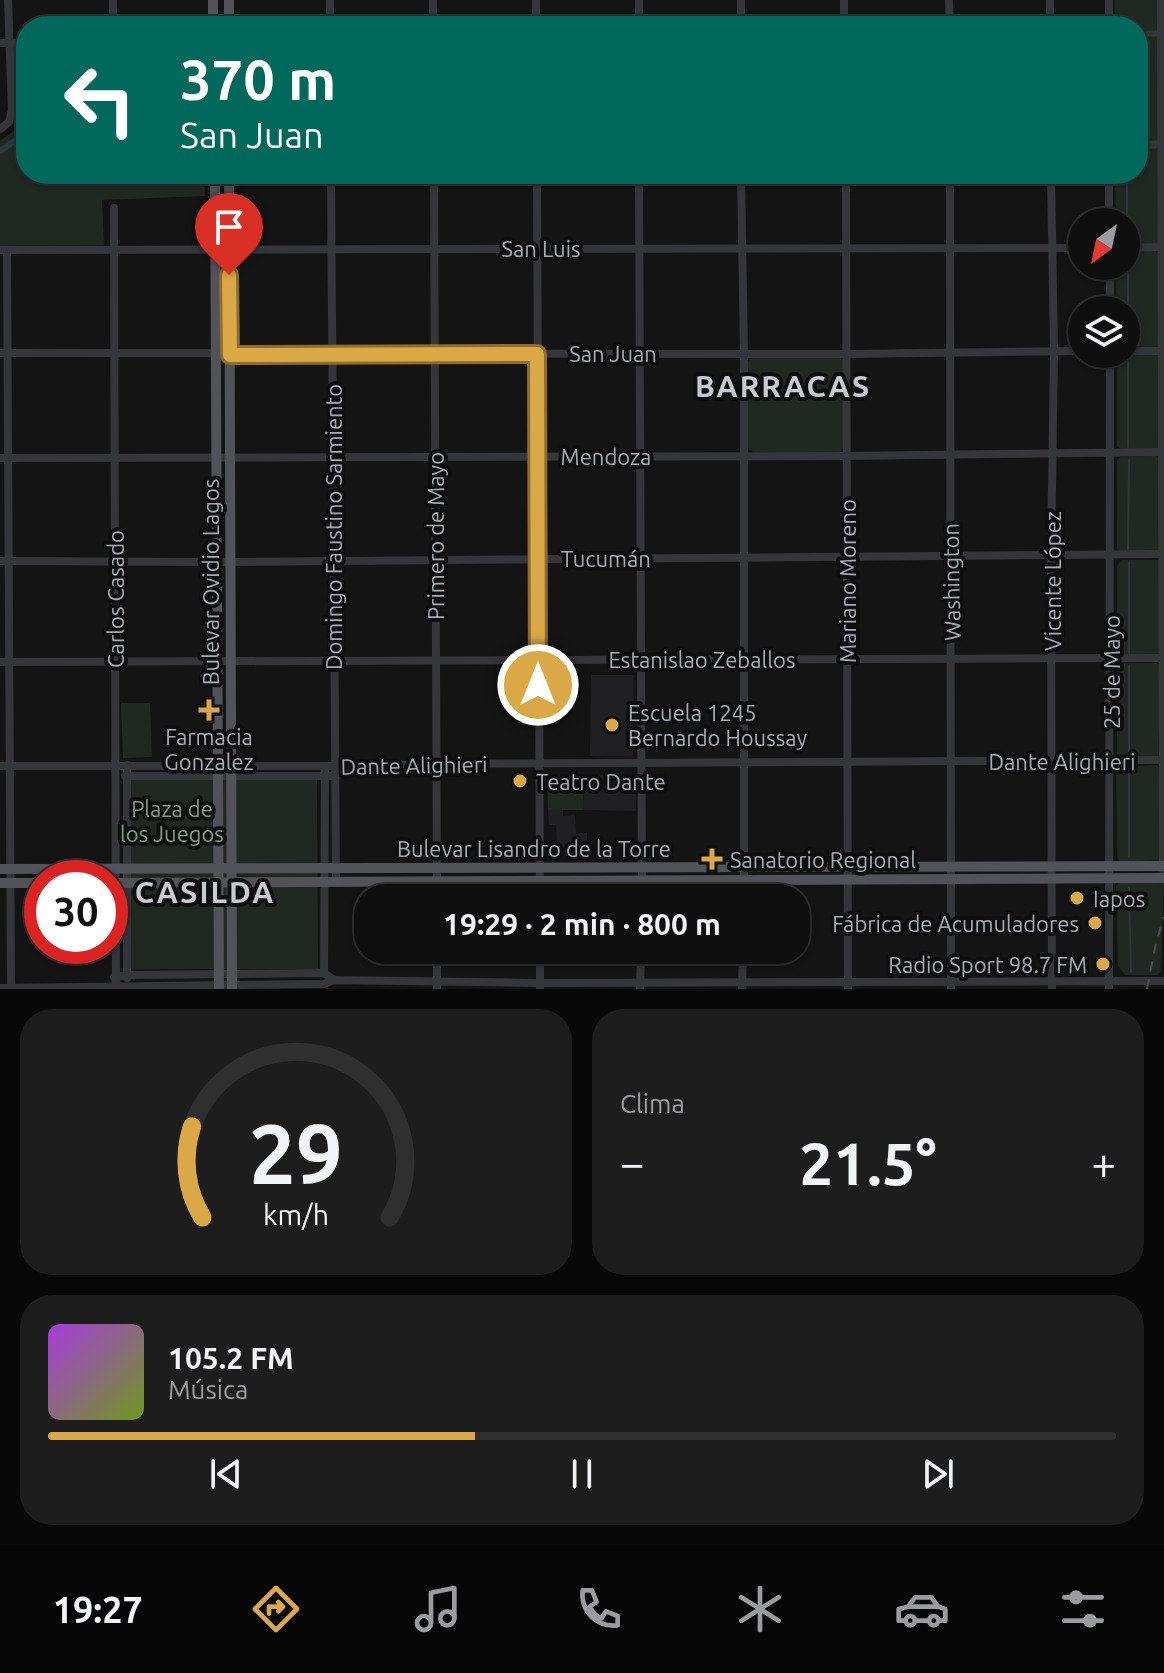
<!DOCTYPE html>
<html lang="es">
<meta charset="utf-8">
<style>
body{margin:0;font-family:Ubuntu,sans-serif;background:#1d1d1e;color:#f1f3f6;height:100vh;display:flex;flex-direction:column;font-size:30px;white-space:nowrap}
*{box-sizing:border-box;margin:0}
p{font-size:26px;color:#9b9c9f}
.icon{flex:none;width:44px;height:44px;fill:none;stroke:currentColor;stroke-width:2;stroke-linecap:round;stroke-linejoin:round}
.map{position:relative;height:989px;overflow:hidden}
.drawer{display:flex;flex-direction:column;gap:20px;padding:20px;background:#080809;flex:1}
.drawer>*{flex:none}
.guide{position:absolute;left:16px;top:16px;width:1132px;height:168px;border-radius:32px;box-shadow:0 2px 6px #0004,0 0 0 2px #2f2f30;background:#00695c;color:#fff;overflow:hidden}
.needle{width:52px;rotate:213deg}
.tools{position:absolute;left:1068px;top:208px;display:grid;gap:16px}
.tools a{display:grid;place-items:center;width:72px;height:72px;border-radius:50%;background:#0f0f10;box-shadow:0 2px 6px #0004,0 0 0 2px #2f2f30;font-size:40px}
.speed{position:absolute;left:24px;top:860px;display:flex;gap:16px;font-size:40px;font-weight:700;text-align:center}
.speed>*{display:grid;place-content:center;width:104px;height:104px;border-radius:50%;background:#0f0f10;box-shadow:0 2px 6px #0004,0 0 0 2px #2f2f30;line-height:1}
.speed .limit{border:12px solid #d22;background:#fff;color:#111}
.pin{position:absolute;display:grid;place-items:center;width:68px;height:68px;color:#fff;margin:-82px -34px;border-radius:50% 50% 50% 0;rotate:-45deg;box-shadow:0 0 8px #0007}
.pin .icon{rotate:45deg}
.me{position:absolute;width:88px;margin:-44px;rotate:0deg;stroke-linejoin:round;filter:drop-shadow(0 0 6px #0008)}
.turn{display:flex;align-items:center;gap:28px;height:168px;padding:0 32px;font-size:36px}
.turn .icon{width:104px;height:104px;stroke-width:2.5}
.turn b{display:block;font-size:56px;line-height:68px}
.big{font-size:60px;font-weight:700;line-height:1.1}
.drawer .tile{flex:1;display:flex;flex-direction:column;justify-content:center;gap:12px;min-width:0;padding:0 28px;border-radius:32px;background:#1d1d1e}
.drawer .dial{align-items:center;gap:0}
.dial svg{height:208px;overflow:visible;fill:none;stroke:#2f2f30;stroke-width:7;stroke-linecap:round;text-anchor:middle}
.dial text{fill:#f1f3f6;stroke:none}
.song{display:flex;align-items:center;gap:24px}
.cover{width:96px;height:96px;border-radius:12px;background:linear-gradient(135deg,hsl(280 70% 55%),hsl(80 70% 35%))}
.played{height:8px;border-radius:4px;background:linear-gradient(90deg,#dba846 40%,#2f2f30 40%)}
.keys{display:flex;justify-content:space-around;direction:ltr}
.heat{display:flex;justify-content:space-between;align-items:center;font-size:44px;direction:ltr}
.drawer .tiles{flex:1;display:grid;gap:20px;grid-template-columns:1fr 1fr}
.tile:last-child{grid-column:span 2}
.trip{position:absolute;left:354px;top:884px;width:456px;height:80px;border-radius:32px;background:#0f0f10;box-shadow:0 2px 6px #0004,0 0 0 2px #2f2f30;font-weight:700;line-height:80px;text-align:center}
.tabs{display:flex;height:128px;justify-content:space-around;align-items:center;background:#060606;color:#9b9c9f}
.tabs .icon{width:56px;height:56px}
.tabs .active{color:#dba846}
.tabs b{font-size:36px;color:#f1f3f6}
.map>svg:first-child{display:block}
.built{fill:#202022}
.green{fill:#212821}
.lines{fill:none;stroke-linecap:round;stroke-linejoin:round}
.stream{stroke:#2f363d;stroke-width:2}
.canal{stroke:#2f363d;stroke-width:6}
.minor{stroke:#35363a;stroke-width:8}
.major{stroke:#525359;stroke-width:10}
.rail{stroke:#4d4e53;stroke-width:2;stroke-dasharray:10 8;stroke-linecap:butt}
.route-casing{stroke:#8e6d2e;stroke-width:20}
.route{stroke:#dba846;stroke-width:14}
.poi-dot{fill:#dba846;stroke:#0f0f10;stroke-width:3}
.labels{text-anchor:middle;dominant-baseline:central;stroke-width:8;stroke-linejoin:round;paint-order:stroke}
.street-label{font-size:22px;fill:#a7abb4;stroke:#0f0f10}
.poi-label{font-size:22px;fill:#a7abb4;stroke:#0f0f10;text-anchor:start}
.park-label{font-size:22px;fill:#819d82;stroke:#0f0f10}
.district-label{font-size:30px;font-weight:bold;letter-spacing:2px;fill:#c8cad1;stroke:#0f0f10}
</style>
<div class="map">
<svg width="1164" height="989" viewBox="0 0 1164 989">
<rect width="100%" height="100%" fill="#141415"/>
<g class="built">
<polygon points="591,675 634,675 633,757 590,756"/>
<polygon points="619,774 633,776 634,783 636,784 636,811 583,810 584,789 594,788 594,775"/>
<polygon points="548,810 563,810 563,816 575,815 576,833 587,833 587,849 557,849 556,825 549,825"/>
</g>
<g class="green">
<polygon points="1115,0 1161,0 1159,139 1155,142 1138,141 1138,26 1115,26"/>
<polygon points="26,122 26,174 204,174 205,196 102,200 104,245 0,246 0,141"/>
<polygon points="1138,148 1156,148 1160,153 1159,242 1155,245 1126,244 1126,222 1116,222 1115,174 1138,174"/>
<polygon points="1155,251 1159,255 1160,345 1156,348 1126,347 1126,310 1116,310 1116,266 1126,266 1126,252"/>
<polygon points="1155,352 1160,356 1160,446 1156,449 1121,449 1117,446 1117,357 1120,354"/>
<polygon points="752,356 839,357 843,361 844,447 840,452 753,452 746,446 747,363"/>
<polygon points="1155,456 1160,460 1160,550 1156,553 1121,552 1117,549 1117,460 1121,457"/>
<polygon points="1121,560 1158,560 1161,563 1159,653 1156,654 1121,655 1117,650 1117,566"/>
<polygon points="1121,663 1157,663 1161,667 1158,757 1118,758 1117,755 1117,669"/>
<polygon points="121,703 150,703 152,757 123,758"/>
<polygon points="1157,765 1160,769 1159,860 1119,862 1117,856 1116,772 1121,767"/>
<polygon points="547,775 584,775 583,810 548,810"/>
<polygon points="130,778 317,778 318,969 130,969"/>
<polygon points="1164,881 1161,972 1158,975 1125,975 1118,966 1116,886 1120,882"/>
</g>
<g class="lines">
<g class="stream">
<polyline points="1127,174 1127,242"/>
<polyline points="1128,345 1128,253"/>
<polyline points="1128,355 1128,447"/>
<polyline points="1128,549 1129,460"/>
<polyline points="1129,653 1129,563"/>
<polyline points="1129,666 1129,756"/>
<polyline points="1129,857 1129,773"/>
<polyline points="1129,887 1131,972"/>
</g>
<g class="canal">
<polyline points="1138,34 1164,33"/>
<polyline points="0,151 26,133"/>
</g>
<g class="minor">
<polyline points="330,0 330,26"/>
<polyline points="433,0 433,26"/>
<polyline points="536,0 536,26"/>
<polyline points="639,0 639,26"/>
<polyline points="949,0 950,26"/>
<polyline points="1050,0 1050,26"/>
<polyline points="1109,0 1109,26"/>
<polyline points="1161,0 1163,869"/>
<polyline points="113,26 113,0"/>
<polyline points="741,26 741,0"/>
<polyline points="844,26 844,0"/>
<polyline points="1072,26 1109,25"/>
<polyline points="0,43 26,43"/>
<polyline points="0,129 9,122 12,110 8,0"/>
<polyline points="1138,145 1164,144"/>
<polyline points="331,174 336,881"/>
<polyline points="434,174 437,898"/>
<polyline points="537,174 540,898"/>
<polyline points="639,174 642,898"/>
<polyline points="741,174 744,354 744,898"/>
<polyline points="846,174 848,989"/>
<polyline points="950,174 951,989"/>
<polyline points="1051,174 1054,351 1051,556 1052,989"/>
<polyline points="1109,174 1109,222"/>
<polyline points="114,208 116,989"/>
<polyline points="1126,248 1164,247"/>
<polyline points="0,250 1082,248"/>
<polyline points="7,250 11,989"/>
<polyline points="1110,266 1110,310"/>
<polyline points="1126,351 1164,351"/>
<polyline points="0,353 846,354 1082,351"/>
<polyline points="0,458 848,456 1164,452"/>
<polyline points="0,561 217,562 1164,554"/>
<polyline points="0,662 1164,658"/>
<polyline points="127,765 127,978"/>
<polyline points="0,766 325,766 435,764 1164,760"/>
<polyline points="125,776 336,776"/>
<polyline points="437,950 437,989"/>
<polyline points="324,973 325,771"/>
<polyline points="114,977 128,975 324,973 334,980"/>
<polyline points="0,988 324,984 334,980 540,983 1164,981"/>
<polyline points="540,989 540,950"/>
<polyline points="640,989 641,950"/>
<polyline points="742,989 743,950"/>
<polyline points="1109,989 1110,354"/>
</g>
<g class="major">
<polyline points="213,0 213,26"/>
<polyline points="229,26 229,0"/>
<polyline points="215,174 219,989"/>
<polyline points="229,174 232,989"/>
<polyline points="0,869 1164,866"/>
<polyline points="0,883 42,883"/>
<polyline points="110,883 1164,878"/>
</g>
<polyline class="rail" points="1147,989 1156,943 1164,917"/>
</g>
<g class="lines">
<g class="route-casing">
<polyline id="route" points="229,275 230,355 537,354 538,685"/>
</g>
<use href="#route" class="route"/>
</g>
<g class="poi-dot">
<path d="M205 698h8v8h8v8h-8v8h-8v-8h-8v-8h8z"/>
<circle cx="612" cy="725" r="8"/>
<circle cx="520" cy="781" r="8"/>
<path d="M708 847h8v8h8v8h-8v8h-8v-8h-8v-8h8z"/>
<circle cx="1077" cy="898" r="8"/>
<circle cx="1095" cy="923" r="8"/>
<circle cx="1103" cy="964" r="8"/>
</g>
<g class="labels">
<g class="street-label">
<text x="541" y="248">San Luis</text>
<text x="613" y="353">San Juan</text>
<text x="606" y="456">Mendoza</text>
<text transform="translate(333 527) rotate(-90)">Domingo Faustino Sarmiento</text>
<text transform="translate(435 536) rotate(-90)">Primero de Mayo</text>
<text x="606" y="558">Tucumán</text>
<text transform="translate(847 581) rotate(-90)">Mariano Moreno</text>
<text transform="translate(1052 581) rotate(-90)">Vicente López</text>
<text transform="translate(210 582) rotate(-90)">Bulevar Ovidio Lagos</text>
<text transform="translate(951 582) rotate(-91)">Washington</text>
<text transform="translate(115 599) rotate(-90)">Carlos Casado</text>
<text x="702" y="659">Estanislao Zeballos</text>
<text transform="translate(1111 672) rotate(-90)">25 de Mayo</text>
<text x="1062" y="761">Dante Alighieri</text>
<text transform="translate(414 765) rotate(-1)">Dante Alighieri</text>
<text x="534" y="848">Bulevar Lisandro de la Torre</text>
</g>
<g class="poi-label">
<text x="628" y="712">Escuela 1245<tspan x="628" dy="25">Bernardo Houssay</tspan></text>
<text x="209" y="736" text-anchor="middle">Farmacia<tspan x="209" dy="25">Gonzalez</tspan></text>
<text x="536" y="781">Teatro Dante</text>
<text x="730" y="859">Sanatorio Regional</text>
<text x="1093" y="898">Iapos</text>
<text x="1079" y="923" text-anchor="end">Fábrica de Acumuladores</text>
<text x="1087" y="964" text-anchor="end">Radio Sport 98.7 FM</text>
</g>
<g class="park-label">
<text x="172" y="808">Plaza de<tspan x="172" dy="25">los Juegos</tspan></text>
</g>
<g class="district-label">
<text x="783" y="386">BARRACAS</text>
<text x="205" y="892">CASILDA</text>
</g>
</g>
</svg>
<div class="tools">
<a><svg class="needle" viewBox="-14 -14 28 28"><path d="M0-13l5 13h-10z" fill="#e53935"/><path d="M0 13l5-13h-10z" fill="#9b9c9f"/></svg></a>
<a><svg class="icon" aria-label="layers" viewBox="0 0 24 24"><path d="M12 4l9 5-9 5-9-5zM3 14l9 5 9-5"/></svg></a>
</div>
<div class="speed"><div class="limit">30</div></div>
<div class="pin" style="left:229px;top:275px;background:#d93025"><svg class="icon" aria-label="arrive" viewBox="0 0 24 24"><path d="M6 21V4h12l-3 4 3 4H6"/></svg></div>
<svg class="me" style="left:538px;top:685px" viewBox="-20 -20 40 40"><circle r="17" fill="#dba846" stroke="#fff" stroke-width="3"/><path d="M0-11L8 9 0 5-8 9z" fill="#fff"/></svg>
<div class="trip">19:29 · 2 min · 800 m</div>
<div class="guide">
<div class="turn"><svg class="icon" aria-label="left" viewBox="0 0 24 24"><path d="M17 20v-9H6M10 6l-5 5 5 5"/></svg><div><b>370 m</b>San Juan</div></div>
</div>
</div>
<section class="drawer">
<div class="tiles">
<div class="tile dial"><svg viewBox="0 0 100 80">
<path d="M14 69A42 42 0 1 1 86 69"/>
<path d="M14 69A42 42 0 0 1 10 34" stroke="#dba846"/>
<text x="50" y="56" font-size="32" font-weight="700">29</text>
<text x="50" y="72" font-size="11">km/h</text>
</svg></div>
<div class="tile"><p>Clima</p>
<div class="heat"><a>−</a><b class="big">21.5°</b><a>+</a></div>
</div>
<div class="tile">
<div class="song"><i class="cover"></i><div><b>105.2 FM</b><p>Música</p></div></div>
<div class="played"></div>
<div class="keys"><svg class="icon" aria-label="previous" viewBox="0 0 24 24"><path d="M18 5L8 12l10 7zM5 5v14"/></svg><svg class="icon" aria-label="pause" viewBox="0 0 24 24"><path d="M8 5v14M16 5v14"/></svg><svg class="icon" aria-label="next" viewBox="0 0 24 24"><path d="M6 5l10 7-10 7zM19 5v14"/></svg></div>
</div>
</div>
</section>
<nav class="tabs">
<b>19:27</b>
<svg class="icon active" aria-label="directions" viewBox="0 0 24 24"><path d="M12 3l9 9-9 9-9-9zM9 14v-3h6M13 9l2 2-2 2"/></svg>
<svg class="icon" aria-label="music" viewBox="0 0 24 24"><path d="M9 18V5l10-2v13"/><circle cx="6" cy="18" r="3"/><circle cx="16" cy="16" r="3"/></svg>
<svg class="icon" aria-label="phone" viewBox="0 0 24 24"><path d="M5 4h4l2 5-3 2q2 4 5 5l2-3 5 2v4C11 20 4 13 5 4z"/></svg>
<svg class="icon" aria-label="climate" viewBox="0 0 24 24"><path d="M12 3v18M4 7l16 10M4 17L20 7"/></svg>
<svg class="icon" aria-label="car" viewBox="0 0 24 24"><path d="M5 17H2v-5l4-1 3-4h7l3 4 3 1v5h-3M9 17h6M6 11h13"/><circle cx="7" cy="17" r="2"/><circle cx="17" cy="17" r="2"/></svg>
<svg class="icon" aria-label="filters" viewBox="0 0 24 24"><path d="M4 7h16M4 17h16"/><circle cx="9" cy="7" r="2"/><circle cx="15" cy="17" r="2"/></svg>
</nav>
